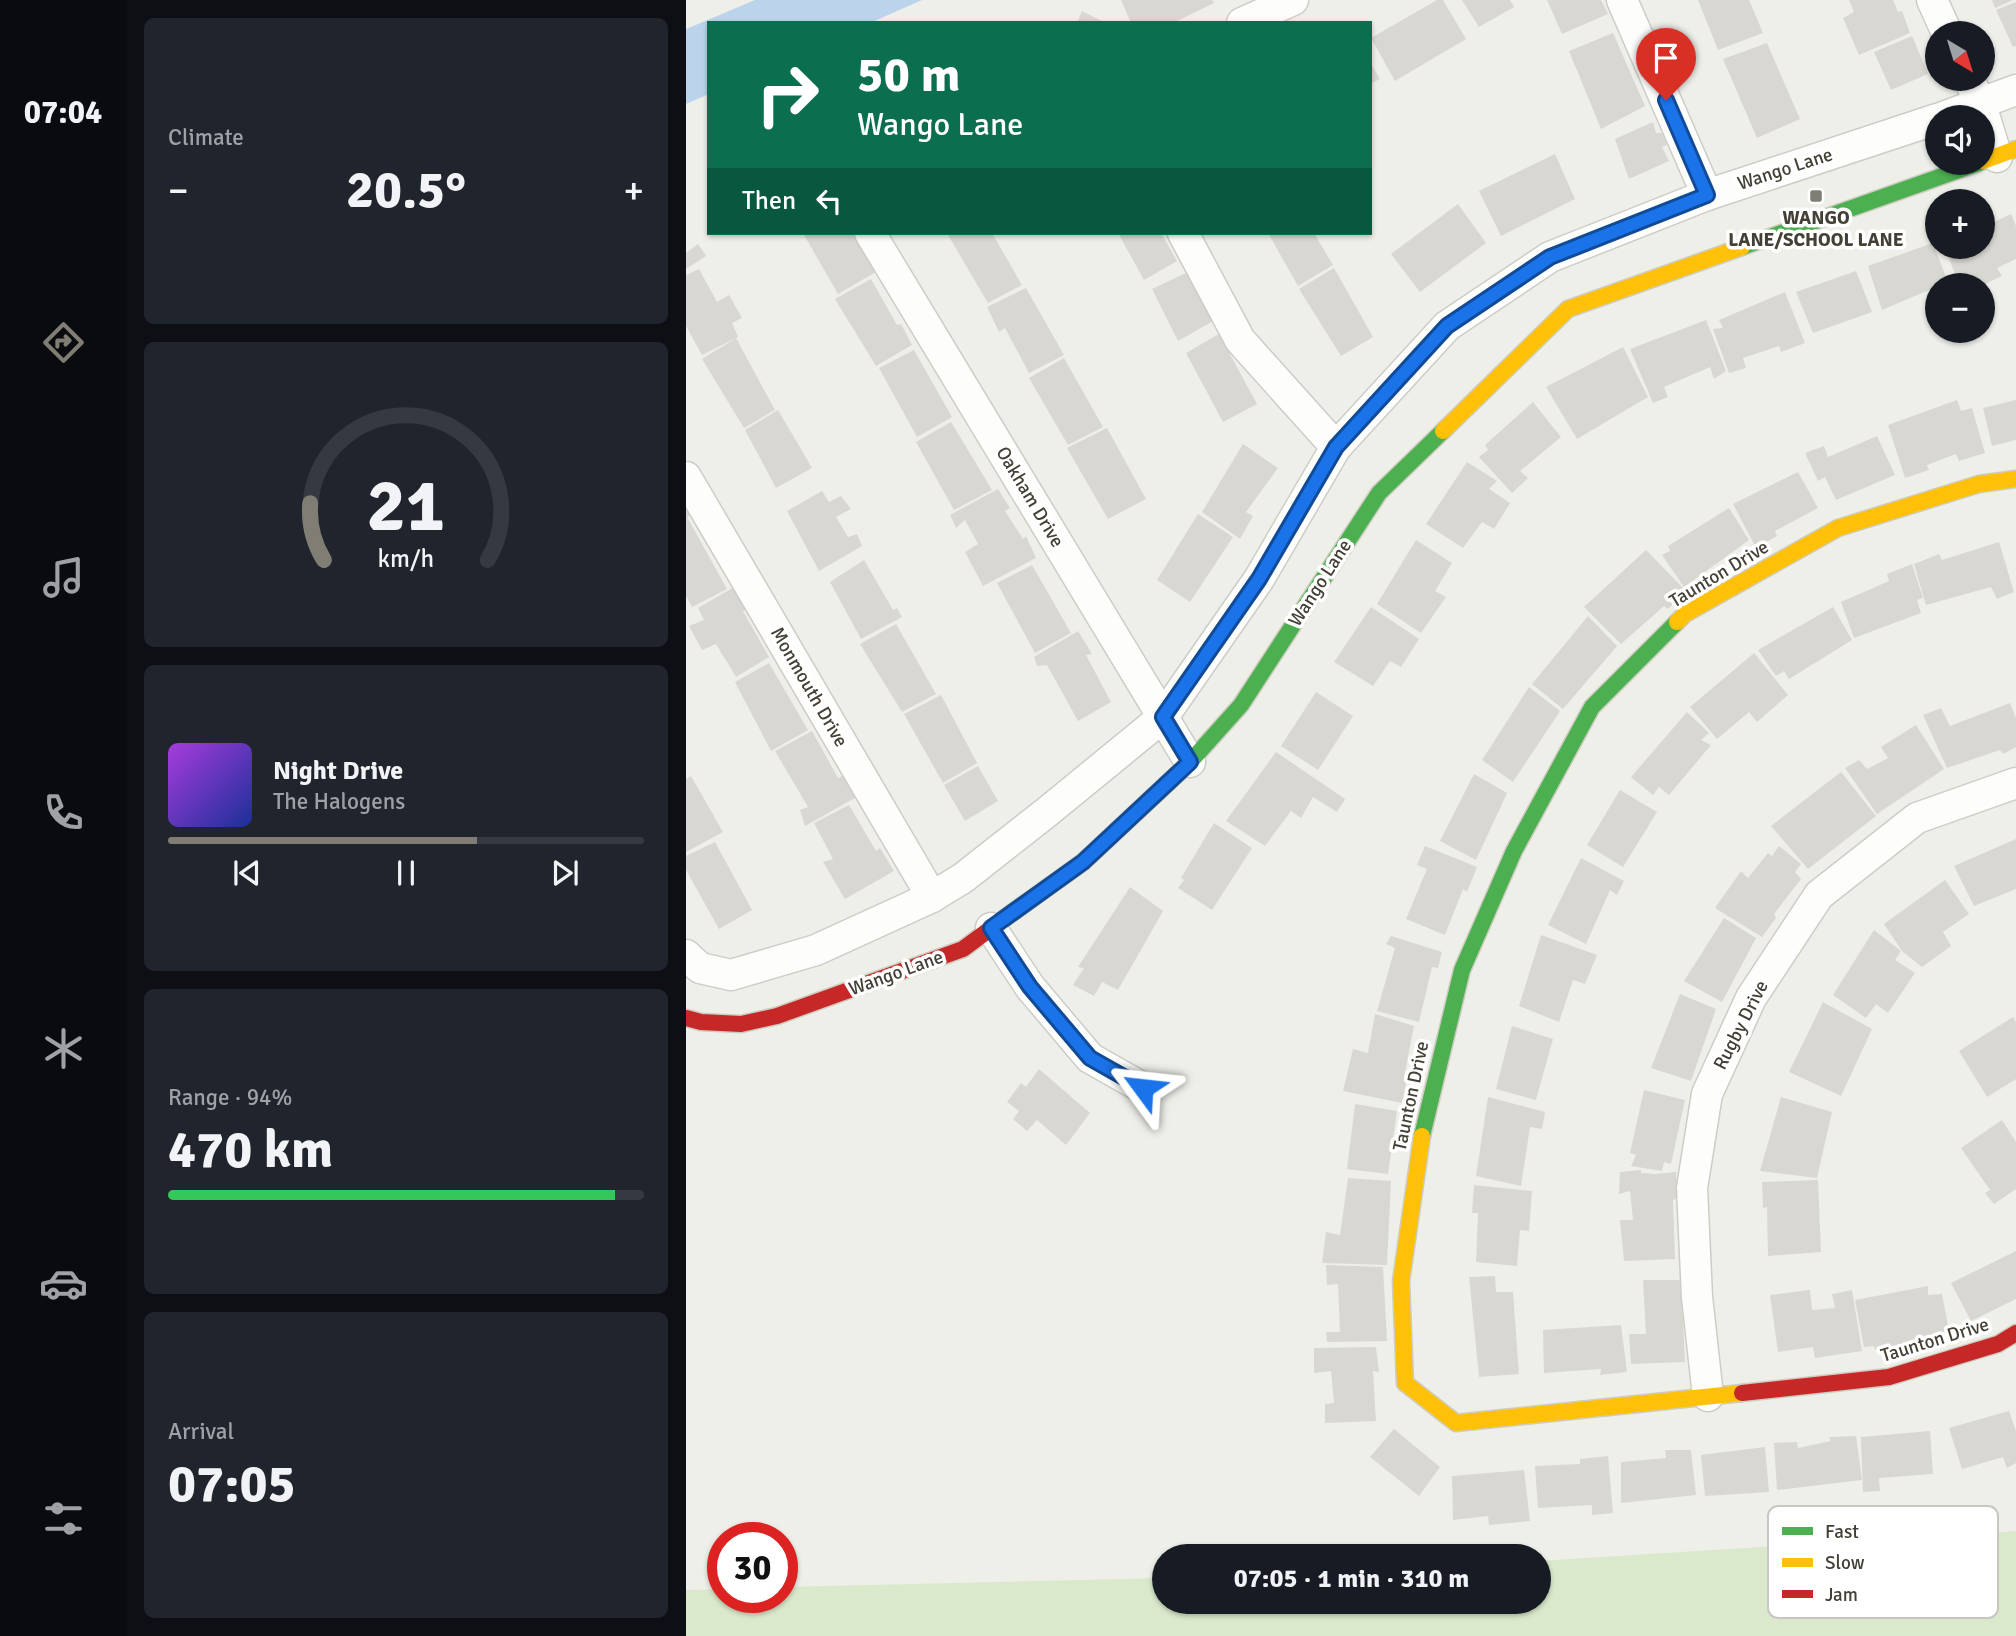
<!DOCTYPE html>
<meta charset="utf-8">
<style>
body{margin:0;font-family:Signika,sans-serif;background:#20242c;color:#f1f3f6;height:100vh;display:flex;flex-direction:column;font-size:26px;white-space:nowrap}
*{box-sizing:border-box;margin:0}
p{font-size:23px;color:#9ea1a6}
.icon{flex:none;width:38px;height:38px;fill:none;stroke:currentColor;stroke-width:2;stroke-linecap:round;stroke-linejoin:round}
.map{position:relative;flex:1;overflow:hidden}
.panel{display:flex;flex-direction:column;gap:18px;padding:18px;background:#0d0f14;width:560px}
.panel>*{flex:none}
.top-card{position:absolute;left:21px;top:21px;width:665px;height:214px;border-radius:0px;box-shadow:0 2px 5px #0004;background:#0b6e4f;color:#fff;overflow:hidden}
.needle{width:46px;rotate:142deg}
.tools{position:absolute;left:1239px;top:21px;display:grid;gap:14px}
.tools a{display:grid;place-items:center;width:70px;height:70px;border-radius:50%;background:#171b24;box-shadow:0 2px 5px #0004;font-size:35px}
.speed{position:absolute;left:21px;top:1522px;display:flex;gap:14px;font-size:35px;font-weight:700;text-align:center}
.speed>*{display:grid;place-content:center;width:91px;height:91px;border-radius:50%;background:#171b24;box-shadow:0 2px 5px #0004;line-height:1}
.speed .limit{border:10px solid #d22;background:#fff;color:#111}
.pin{position:absolute;display:grid;place-items:center;width:60px;height:60px;color:#fff;margin:-72px -30px;border-radius:50% 50% 50% 0;rotate:-45deg;box-shadow:0 0 7px #0007}
.pin .icon{rotate:45deg}
.me{position:absolute;width:77px;margin:-38px;rotate:300deg;stroke-linejoin:round;filter:drop-shadow(0 0 5px #0008)}
.turn{display:flex;align-items:center;gap:24px;height:147px;padding:0 35px;font-size:32px}
.turn .icon{width:91px;height:91px;stroke-width:2.5}
.turn b{display:block;font-size:49px;line-height:60px}
.then{display:flex;align-items:center;height:66px;padding:0 35px;background:#0003;gap:14px;font-size:26px}
.big{font-size:52px;font-weight:700;line-height:1.1}
.panel .card{flex:1;display:flex;flex-direction:column;justify-content:center;gap:10px;min-width:0;padding:0 24px;border-radius:10px;background:#20242c}
.panel .dial{align-items:center;gap:0}
.dial svg{height:182px;overflow:visible;fill:none;stroke:#363941;stroke-width:7;stroke-linecap:round;text-anchor:middle}
.dial text{fill:#f1f3f6;stroke:none}
.song{display:flex;align-items:center;gap:21px}
.cover{width:84px;height:84px;border-radius:10px;background:linear-gradient(135deg,hsl(280 70% 55%),hsl(230 70% 35%))}
.played{height:7px;border-radius:4px;background:linear-gradient(90deg,#807d75 65%,#363941 65%)}
.keys{display:flex;justify-content:space-around;direction:ltr}
.heat{display:flex;justify-content:space-between;align-items:center;font-size:38px;direction:ltr}
.charge{height:10px;border-radius:5px;background:linear-gradient(90deg,#34c759 94%,#363941 0)}
.trip{position:absolute;left:466px;top:1544px;width:399px;height:70px;border-radius:35px;background:#171b24;box-shadow:0 2px 5px #0004;font-weight:700;line-height:70px;text-align:center}
main{display:flex;flex:1;min-height:0}
.dock{display:flex;flex-direction:column;width:126px;justify-content:space-around;align-items:center;background:#090b0e;color:#9ea1a6}
.dock .icon{width:49px;height:49px}
.dock .on{color:#807d75}
.dock b{font-size:32px;color:#f1f3f6}
.map>svg:first-child{display:block}
.green{fill:#dae9cb}
.water{fill:#bcd4eb}
.building{fill:#d9d7d2}
.lines{fill:none;stroke-linecap:round;stroke-linejoin:round}
.street-casing{stroke:#cdccc7;stroke-width:33}
.fast-casing{stroke:#ceccc1;stroke-width:19}
.slow-casing{stroke:#ceccc1;stroke-width:19}
.jam-casing{stroke:#ceccc1;stroke-width:19}
.street{stroke:#fdfdfc;stroke-width:30}
.fast{stroke:#4caf50;stroke-width:16}
.slow{stroke:#ffc107;stroke-width:16}
.jam{stroke:#c62828;stroke-width:16}
.route-casing{stroke:#114b97;stroke-width:18}
.route{stroke:#1a73e8;stroke-width:12}
.poi-dot{fill:#807d75;stroke:#fff;stroke-width:2.5}
.labels{text-anchor:middle;dominant-baseline:central;stroke-width:7;stroke-linejoin:round;paint-order:stroke}
.street-label{font-size:19px;fill:#454036;stroke:#fff}
.poi-label{font-size:19px;font-weight:bold;fill:#454036;stroke:#fff}
.key{fill:#fff;stroke:#c7c6c3;stroke-width:2}
.key-label{font-size:19px;fill:#454036}
</style>
<main>
<nav class="dock">
<b>07:04</b>
<svg class="icon on" aria-label="directions" viewBox="0 0 24 24"><path d="M12 3l9 9-9 9-9-9zM9 14v-3h6M13 9l2 2-2 2"/></svg>
<svg class="icon" aria-label="music" viewBox="0 0 24 24"><path d="M9 18V5l10-2v13"/><circle cx="6" cy="18" r="3"/><circle cx="16" cy="16" r="3"/></svg>
<svg class="icon" aria-label="phone" viewBox="0 0 24 24"><path d="M5 4h4l2 5-3 2q2 4 5 5l2-3 5 2v4C11 20 4 13 5 4z"/></svg>
<svg class="icon" aria-label="climate" viewBox="0 0 24 24"><path d="M12 3v18M4 7l16 10M4 17L20 7"/></svg>
<svg class="icon" aria-label="car" viewBox="0 0 24 24"><path d="M5 17H2v-5l4-1 3-4h7l3 4 3 1v5h-3M9 17h6M6 11h13"/><circle cx="7" cy="17" r="2"/><circle cx="17" cy="17" r="2"/></svg>
<svg class="icon" aria-label="filters" viewBox="0 0 24 24"><path d="M4 7h16M4 17h16"/><circle cx="9" cy="7" r="2"/><circle cx="15" cy="17" r="2"/></svg>
</nav>
<section class="panel">
<div class="card"><p>Climate</p>
<div class="heat"><a>−</a><b class="big">20.5°</b><a>+</a></div>
</div>
<div class="card dial"><svg viewBox="0 0 100 80">
<path d="M14 69A42 42 0 1 1 86 69"/>
<path d="M14 69A42 42 0 0 1 8 44" stroke="#807d75"/>
<text x="50" y="56" font-size="32" font-weight="700">21</text>
<text x="50" y="72" font-size="11">km/h</text>
</svg></div>
<div class="card">
<div class="song"><i class="cover"></i><div><b>Night Drive</b><p>The Halogens</p></div></div>
<div class="played"></div>
<div class="keys"><svg class="icon" aria-label="previous" viewBox="0 0 24 24"><path d="M18 5L8 12l10 7zM5 5v14"/></svg><svg class="icon" aria-label="pause" viewBox="0 0 24 24"><path d="M8 5v14M16 5v14"/></svg><svg class="icon" aria-label="next" viewBox="0 0 24 24"><path d="M6 5l10 7-10 7zM19 5v14"/></svg></div>
</div>
<div class="card"><p>Range · 94%</p><b class="big">470 km</b><div class="charge"></div></div>
<div class="card"><p>Arrival</p><b class="big">07:05</b></div>
</section>
<div class="map">
<svg width="1330" height="1636" viewBox="0 0 1330 1636">
<rect width="100%" height="100%" fill="#efefea"/>
<polygon class="green" points="1330,1531 1330,1636 0,1636 0,1590 37,1589 37,1598 96,1598 96,1587 478,1578 478,1601 852,1601 852,1561"/>
<polygon class="water" points="69,0 236,0 184,23 23,23 23,94 0,104 0,29"/>
<g class="building">
<polygon points="435,0 526,0 528,3 487,23 445,23"/>
<polygon points="751,0 757,0 780,39 709,81 685,38"/>
<polygon points="776,0 824,0 828,7 793,27"/>
<polygon points="861,0 915,0 922,14 876,34"/>
<polygon points="1012,0 1063,0 1077,33 1032,50"/>
<polygon points="1163,0 1207,0 1212,12 1216,11 1224,33 1173,55 1157,18 1168,12"/>
<polygon points="1306,0 1327,0 1309,8"/>
<polygon points="1330,2 1330,46 1327,47 1310,10"/>
<polygon points="396,11 420,23 391,23"/>
<polygon points="927,33 959,106 915,129 883,51"/>
<polygon points="1226,36 1242,74 1205,90 1188,52"/>
<polygon points="1081,43 1114,119 1071,138 1037,59"/>
<polygon points="684,62 694,79 684,84"/>
<polygon points="967,122 970,133 976,133 981,145 976,147 983,161 943,179 929,139"/>
<polygon points="869,154 889,199 815,236 793,191"/>
<polygon points="772,204 800,243 734,292 705,254"/>
<polygon points="1325,214 1330,226 1330,259 1311,268 1316,276 1297,285 1274,285 1258,247 1297,247 1297,227"/>
<polygon points="117,233 168,233 190,272 152,294"/>
<polygon points="266,233 306,233 336,285 302,303 262,235"/>
<polygon points="432,233 475,233 491,261 458,280"/>
<polygon points="582,233 628,233 647,265 612,286"/>
<polygon points="1247,243 1262,282 1196,310 1182,266"/>
<polygon points="12,244 20,256 0,269 0,253"/>
<polygon points="648,268 687,337 655,356 613,289"/>
<polygon points="13,269 31,302 43,295 56,318 46,323 52,337 16,355 0,326 0,275"/>
<polygon points="1170,271 1186,312 1127,333 1110,292"/>
<polygon points="502,272 529,320 492,341 466,289"/>
<polygon points="185,279 211,325 215,324 226,345 190,366 149,299"/>
<polygon points="340,288 378,355 343,373 319,328 313,332 301,307"/>
<polygon points="1099,292 1119,343 1095,352 1093,346 1057,358 1060,368 1043,373 1027,329 1037,328 1033,320"/>
<polygon points="1020,320 1040,371 1028,379 1024,367 978,387 982,397 967,403 944,349"/>
<polygon points="533,334 571,404 537,422 500,353"/>
<polygon points="50,338 89,410 58,428 16,359"/>
<polygon points="937,347 962,397 891,439 860,387"/>
<polygon points="228,350 266,417 231,437 193,368"/>
<polygon points="378,358 417,427 382,445 343,378"/>
<polygon points="1271,400 1275,411 1286,408 1299,453 1273,461 1270,454 1241,465 1243,470 1219,478 1202,425"/>
<polygon points="1330,400 1330,440 1306,446 1297,408"/>
<polygon points="847,402 875,437 834,471 842,478 826,493 793,457 802,450 799,445"/>
<polygon points="92,410 126,468 90,488 59,430"/>
<polygon points="265,422 306,490 268,510 230,442"/>
<polygon points="421,428 460,499 422,519 381,448"/>
<polygon points="1191,436 1209,475 1150,500 1139,477 1132,481 1119,453 1138,446 1142,457"/>
<polygon points="557,444 592,468 560,512 567,516 554,539 516,512"/>
<polygon points="781,462 811,481 803,489 824,503 808,529 796,522 777,548 740,524"/>
<polygon points="1112,472 1132,508 1089,531 1091,536 1070,548 1047,504"/>
<polygon points="312,489 324,508 319,511 337,539 340,536 350,558 297,586 279,552 292,544 279,520 270,528 264,515"/>
<polygon points="136,491 143,502 155,496 165,509 150,517 162,537 171,534 176,546 133,571 101,511"/>
<polygon points="0,507 4,515 1,517 41,589 6,607 0,596"/>
<polygon points="1043,508 1063,540 998,587 976,555 984,551 982,546"/>
<polygon points="512,514 547,537 504,602 471,580"/>
<polygon points="730,540 766,563 749,591 760,597 735,633 691,604"/>
<polygon points="1313,542 1328,592 1311,599 1305,587 1240,605 1228,564 1253,554 1256,560"/>
<polygon points="960,550 1000,591 982,609 978,606 935,644 898,607"/>
<polygon points="178,560 207,610 211,608 216,617 175,639 144,582"/>
<polygon points="1226,564 1237,598 1231,600 1235,613 1168,638 1155,602 1203,581 1201,574"/>
<polygon points="346,565 385,633 349,653 311,583"/>
<polygon points="50,586 63,607 57,611 83,657 50,677 30,644 16,650 3,626 18,620 12,608"/>
<polygon points="685,607 733,639 715,667 704,661 687,686 648,662"/>
<polygon points="1147,607 1166,640 1103,679 1098,671 1090,676 1072,650"/>
<polygon points="902,616 931,646 877,709 846,684"/>
<polygon points="210,624 250,694 216,712 174,644"/>
<polygon points="392,631 406,654 400,655 425,702 392,721 361,665 351,666 348,657"/>
<polygon points="1068,653 1102,695 1071,722 1063,712 1031,739 1004,707"/>
<polygon points="83,663 122,730 85,751 49,682"/>
<polygon points="843,687 874,711 827,782 796,760"/>
<polygon points="630,692 667,716 632,770 595,746"/>
<polygon points="255,695 291,763 257,783 218,714"/>
<polygon points="1324,703 1330,718 1330,747 1317,754 1314,750 1261,768 1237,715 1255,708 1264,726"/>
<polygon points="1001,712 1023,733 1015,740 1025,745 983,795 973,787 967,795 945,777"/>
<polygon points="1230,725 1258,769 1191,814 1159,768 1173,760 1181,769 1202,758 1195,747"/>
<polygon points="126,731 152,778 158,775 169,798 119,826 114,810 122,807 89,751"/>
<polygon points="590,752 659,799 651,812 627,797 615,818 605,811 579,846 540,821"/>
<polygon points="292,766 312,801 279,821 258,785"/>
<polygon points="1155,772 1190,816 1122,869 1085,826"/>
<polygon points="788,774 821,793 790,860 754,841"/>
<polygon points="5,776 37,832 0,852 0,779"/>
<polygon points="934,790 971,812 937,867 901,845"/>
<polygon points="163,805 190,851 194,848 208,871 159,899 137,862 147,859 128,823"/>
<polygon points="528,823 566,848 526,910 492,888 498,880 495,878"/>
<polygon points="1330,839 1330,889 1288,906 1268,866"/>
<polygon points="29,842 66,910 33,929 0,870 0,856"/>
<polygon points="739,846 791,867 781,892 777,889 759,935 720,919 741,869 731,865"/>
<polygon points="1093,846 1115,864 1109,872 1115,879 1088,914 1090,918 1076,937 1029,908 1055,871 1062,878 1082,853 1086,856"/>
<polygon points="895,858 938,881 931,895 924,890 900,944 862,925"/>
<polygon points="1259,880 1283,914 1257,932 1265,946 1236,967 1216,951 1198,924"/>
<polygon points="444,887 477,911 432,990 416,982 408,996 387,985 398,968 392,967"/>
<polygon points="1038,918 1070,938 1036,1002 998,981"/>
<polygon points="1188,930 1215,951 1209,960 1229,973 1202,1013 1190,1004 1180,1018 1147,995"/>
<polygon points="855,935 911,955 899,984 887,980 873,1022 833,1006"/>
<polygon points="705,936 756,952 752,968 746,967 733,1022 691,1011 709,948 700,944"/>
<polygon points="994,994 1030,1009 1005,1081 965,1068"/>
<polygon points="1137,1002 1186,1029 1155,1096 1103,1072"/>
<polygon points="689,1014 728,1026 718,1077 721,1078 716,1103 657,1091 667,1049 682,1053"/>
<polygon points="1327,1017 1330,1022 1330,1079 1301,1097 1273,1051"/>
<polygon points="826,1026 867,1039 850,1100 810,1089"/>
<polygon points="353,1069 404,1113 380,1145 351,1120 341,1131 327,1119 333,1111 321,1102 335,1083 340,1087"/>
<polygon points="958,1090 999,1100 985,1164 978,1162 976,1171 945,1166 950,1155 944,1153"/>
<polygon points="802,1097 859,1112 856,1129 844,1127 835,1186 790,1176"/>
<polygon points="1095,1097 1146,1112 1131,1178 1074,1171"/>
<polygon points="669,1104 711,1111 702,1174 661,1169"/>
<polygon points="1316,1120 1330,1142 1330,1189 1308,1204 1299,1193 1304,1190 1275,1148"/>
<polygon points="955,1170 955,1173 969,1174 990,1172 992,1198 987,1200 989,1259 938,1261 934,1220 947,1220 944,1191 933,1194 934,1172"/>
<polygon points="662,1178 705,1181 701,1265 636,1263 640,1232 654,1235"/>
<polygon points="1132,1180 1135,1252 1082,1256 1081,1207 1077,1208 1076,1182"/>
<polygon points="788,1185 846,1191 843,1231 834,1230 831,1266 790,1262 792,1213 786,1213"/>
<polygon points="1330,1251 1330,1299 1285,1321 1265,1283"/>
<polygon points="640,1265 697,1267 701,1341 641,1342 640,1332 654,1332 652,1284 641,1285"/>
<polygon points="809,1276 810,1292 827,1292 833,1374 793,1377 783,1277"/>
<polygon points="957,1280 995,1280 999,1362 945,1364 943,1334 960,1334"/>
<polygon points="1242,1286 1242,1295 1256,1294 1263,1331 1253,1333 1253,1338 1189,1350 1188,1346 1178,1347 1169,1300"/>
<polygon points="1124,1290 1126,1310 1149,1308 1146,1294 1166,1290 1176,1351 1129,1358 1127,1347 1092,1352 1084,1295"/>
<polygon points="935,1325 941,1372 914,1375 915,1369 858,1373 857,1330"/>
<polygon points="690,1347 693,1372 687,1371 690,1421 639,1423 639,1404 648,1403 645,1371 628,1373 628,1348"/>
<polygon points="1323,1411 1330,1431 1330,1463 1321,1468 1317,1457 1276,1469 1263,1428"/>
<polygon points="708,1429 754,1467 733,1496 684,1457"/>
<polygon points="1244,1431 1247,1474 1193,1478 1194,1491 1177,1492 1175,1437"/>
<polygon points="1170,1436 1176,1480 1091,1490 1088,1443 1111,1442 1112,1448 1145,1441 1143,1437"/>
<polygon points="1079,1447 1083,1492 1019,1496 1015,1455"/>
<polygon points="979,1450 1005,1450 1010,1495 935,1503 935,1462 980,1458"/>
<polygon points="922,1456 927,1513 906,1515 906,1505 852,1508 849,1466 894,1464 894,1459"/>
<polygon points="838,1470 844,1521 803,1525 802,1516 767,1520 766,1476"/>
</g>
<g class="lines">
<g class="street-casing">
<g id="street">
<polyline points="936,0 1021,195"/>
<polyline points="1246,0 1261,33"/>
<polyline points="556,23 607,0"/>
<polyline points="1283,79 1295,105 1311,157"/>
<polyline points="1257,117 1330,90"/>
<polyline points="184,233 504,762"/>
<polyline points="497,233 554,340 650,447"/>
<polyline points="0,477 246,897"/>
<polyline points="305,928 344,987 404,1058 457,1088"/>
<polyline points="0,955 14,968 45,975 130,950 246,897 277,878 361,812 477,717 573,579 650,447 761,326 864,257 1021,195 1251,119"/>
<polyline points="1022,1396 1011,1297 1006,1188 1021,1094 1065,998 1133,895 1231,818 1330,783"/>
</g>
</g>
<g class="fast-casing">
<g id="fast">
<polyline points="1056,247 1293,163"/>
<polyline points="327,912 397,862 504,762 555,705 693,493 757,431"/>
<polyline points="736,1136 776,970 828,851 906,707 991,622"/>
</g>
</g>
<g class="slow-casing">
<g id="slow">
<polyline points="1297,161 1330,149"/>
<polyline points="757,431 882,309 1056,247"/>
<polyline points="991,622 999,614 1152,528 1293,484 1330,479"/>
<polyline points="736,1136 715,1281 719,1383 770,1423 1056,1393"/>
</g>
</g>
<g class="jam-casing">
<g id="jam">
<polyline points="0,1018 15,1022 55,1024 91,1016 277,949 327,912"/>
<polyline points="1056,1393 1203,1377 1312,1344 1330,1333"/>
</g>
</g>
<use href="#street" class="street"/>
<use href="#fast" class="fast"/>
<use href="#slow" class="slow"/>
<use href="#jam" class="jam"/>
</g>
<g class="lines">
<g class="route-casing">
<polyline id="route" points="457,1088 404,1058 344,987 305,928 397,862 504,762 477,717 573,579 650,447 761,326 864,257 1021,195 980,100"/>
</g>
<use href="#route" class="route"/>
</g>
<rect class="poi-dot" x="1123" y="189" width="14" height="14" rx="3.5"/>
<g class="labels">
<g class="street-label">
<text transform="translate(1099 169) rotate(-18)">Wango Lane</text>
<text transform="translate(344 497) rotate(59)">Oakham Drive</text>
<text transform="translate(1033 574) rotate(-31)">Taunton Drive</text>
<text transform="translate(634 583) rotate(-57)">Wango Lane</text>
<text transform="translate(123 687) rotate(60)">Monmouth Drive</text>
<text transform="translate(210 973) rotate(-20)">Wango Lane</text>
<text transform="translate(1055 1025) rotate(-63)">Rugby Drive</text>
<text transform="translate(725 1096) rotate(-78)">Taunton Drive</text>
<text transform="translate(1249 1340) rotate(-17)">Taunton Drive</text>
</g>
<g class="poi-label">
<text x="1130" y="218">WANGO<tspan x="1130" dy="22">LANE/SCHOOL LANE</tspan></text>
</g>
</g>
<rect x="1082" y="1506" width="230" height="112" rx="10" class="key"/>
<rect x="1096" y="1527" width="31" height="8" fill="#4caf50"/>
<rect x="1096" y="1558" width="31" height="9" fill="#ffc107"/>
<rect x="1096" y="1590" width="31" height="8" fill="#c62828"/>
<g class="key-label">
<text x="1139" y="1538">Fast</text>
<text x="1139" y="1569">Slow</text>
<text x="1139" y="1601">Jam</text>
</g>
</svg>
<div class="tools">
<a><svg class="needle" viewBox="-14 -14 28 28"><path d="M0-13l5 13h-10z" fill="#e53935"/><path d="M0 13l5-13h-10z" fill="#9ea1a6"/></svg></a>
<a><svg class="icon" aria-label="sound" viewBox="0 0 24 24"><path d="M4 9h4l5-4v14l-5-4H4zM17 9q2 3 0 6"/></svg></a>
<a>+</a>
<a>−</a>
</div>
<div class="speed"><div class="limit">30</div></div>
<div class="pin" style="left:980px;top:100px;background:#d93025"><svg class="icon" aria-label="arrive" viewBox="0 0 24 24"><path d="M6 21V4h12l-3 4 3 4H6"/></svg></div>
<svg class="me" style="left:457px;top:1088px" viewBox="-20 -20 40 40"><path d="M0-17L14 15 0 8-14 15z" fill="#1a73e8" stroke="#fff" stroke-width="4"/></svg>
<div class="trip">07:05 · 1 min · 310 m</div>
<div class="top-card">
<div class="turn"><svg class="icon" aria-label="right" viewBox="0 0 24 24"><path d="M7 20v-9h11M14 6l5 5-5 5"/></svg><div><b>50 m</b>Wango Lane</div></div>
<div class="then">Then<svg class="icon" aria-label="left" viewBox="0 0 24 24"><path d="M17 20v-9H6M10 6l-5 5 5 5"/></svg></div>
</div>
</div>
</main>
